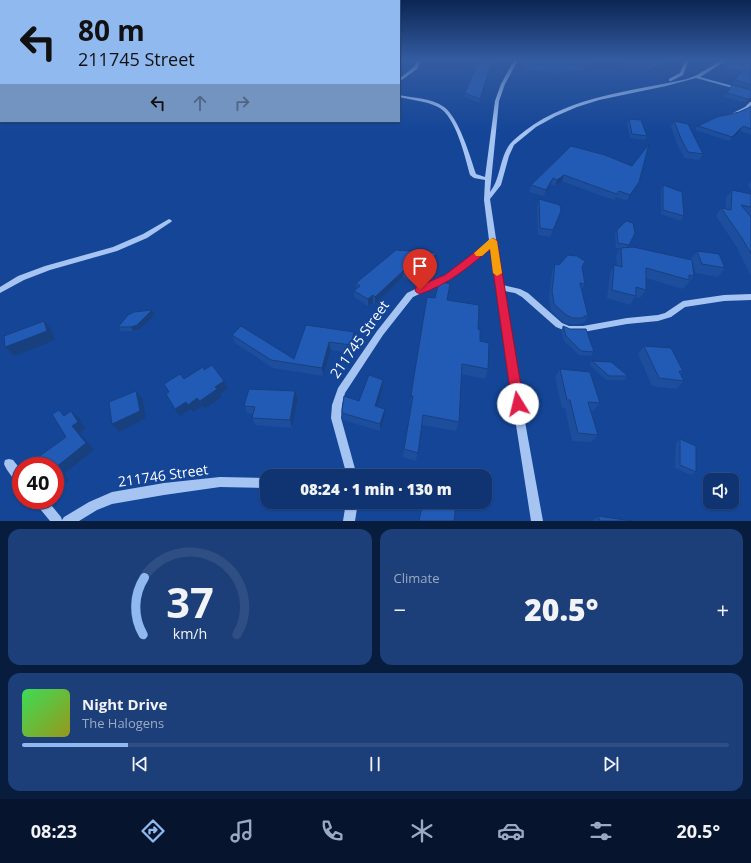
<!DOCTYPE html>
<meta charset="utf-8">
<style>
body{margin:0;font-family:"Open Sans",sans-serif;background:#1d3f79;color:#f1f3f6;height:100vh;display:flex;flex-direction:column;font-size:15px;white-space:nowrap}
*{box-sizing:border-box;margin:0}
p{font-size:13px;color:#9baac3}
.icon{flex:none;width:22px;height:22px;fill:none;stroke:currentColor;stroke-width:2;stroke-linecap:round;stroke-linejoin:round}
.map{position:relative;height:521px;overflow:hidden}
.panel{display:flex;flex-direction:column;gap:8px;padding:8px;background:#081d3e;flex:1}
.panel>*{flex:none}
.hud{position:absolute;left:0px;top:0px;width:400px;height:122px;box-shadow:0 1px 3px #0004,0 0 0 1px #2f4f84;background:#90b9f0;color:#111;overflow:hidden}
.tools{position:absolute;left:703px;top:473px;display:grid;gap:8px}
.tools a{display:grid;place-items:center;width:36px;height:36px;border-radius:8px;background:#0f3471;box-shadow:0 1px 3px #0004,0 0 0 1px #2f4f84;font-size:20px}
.speed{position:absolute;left:12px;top:457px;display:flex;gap:8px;font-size:20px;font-weight:700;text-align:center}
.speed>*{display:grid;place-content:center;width:52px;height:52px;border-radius:50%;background:#0f3471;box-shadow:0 1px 3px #0004,0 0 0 1px #2f4f84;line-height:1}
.speed .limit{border:6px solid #d22;background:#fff;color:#111}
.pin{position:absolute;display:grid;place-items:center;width:34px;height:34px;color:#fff;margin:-41px -17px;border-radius:50% 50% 50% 0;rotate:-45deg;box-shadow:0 0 4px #0007}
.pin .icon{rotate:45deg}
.me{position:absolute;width:44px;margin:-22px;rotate:351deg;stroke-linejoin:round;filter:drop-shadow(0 0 3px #0008)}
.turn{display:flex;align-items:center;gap:14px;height:84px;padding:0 12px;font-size:18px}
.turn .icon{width:52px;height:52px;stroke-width:2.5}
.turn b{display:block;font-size:28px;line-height:34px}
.lanes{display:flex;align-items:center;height:38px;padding:0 12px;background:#0003;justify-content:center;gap:20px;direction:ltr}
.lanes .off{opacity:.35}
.big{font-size:30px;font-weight:800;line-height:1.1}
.panel .widget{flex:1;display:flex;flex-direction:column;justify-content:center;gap:6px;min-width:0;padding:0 14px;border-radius:12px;background:#1d3f79}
.panel .dial{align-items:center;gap:0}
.dial svg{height:104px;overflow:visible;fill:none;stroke:#2f4f84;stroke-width:7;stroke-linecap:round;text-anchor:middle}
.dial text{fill:#f1f3f6;stroke:none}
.song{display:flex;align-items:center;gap:12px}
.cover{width:48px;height:48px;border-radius:6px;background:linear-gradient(135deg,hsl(130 70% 55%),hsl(60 70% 35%))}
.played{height:4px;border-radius:2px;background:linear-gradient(90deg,#90b9f0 15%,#2f4f84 15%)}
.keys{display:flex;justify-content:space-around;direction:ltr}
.heat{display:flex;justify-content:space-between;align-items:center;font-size:22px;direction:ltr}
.panel .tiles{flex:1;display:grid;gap:8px;grid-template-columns:1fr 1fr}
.widget:last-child{grid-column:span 2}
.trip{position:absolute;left:260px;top:469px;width:232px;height:40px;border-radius:12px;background:#0f3471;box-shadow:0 1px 3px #0004,0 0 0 1px #2f4f84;font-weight:800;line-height:40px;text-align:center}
.menu{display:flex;height:64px;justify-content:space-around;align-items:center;background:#06152d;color:#9baac3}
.menu .icon{width:28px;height:28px}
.menu .selected{color:#90b9f0}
.menu b{font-size:18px;color:#f1f3f6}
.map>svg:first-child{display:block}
.green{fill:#1c56b1}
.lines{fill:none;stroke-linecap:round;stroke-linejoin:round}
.minor{fill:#a5c4f2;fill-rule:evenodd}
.wall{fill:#1d4e9d}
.shaded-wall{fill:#18407f}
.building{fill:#225bb6;stroke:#18407f}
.route{fill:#e11d48;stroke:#92132f}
.slow{fill:#f59e0b}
.labels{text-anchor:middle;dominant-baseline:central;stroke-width:4;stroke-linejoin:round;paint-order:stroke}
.near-street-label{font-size:14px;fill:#fff;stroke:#144597}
</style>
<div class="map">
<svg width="751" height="521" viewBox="0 0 751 521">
<rect width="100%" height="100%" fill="#144597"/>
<path class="green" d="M523,60H593C573,78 546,75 522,66Z"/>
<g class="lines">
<g class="minor">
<polygon points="417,60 421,60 417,69 399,82 399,79 414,67"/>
<path d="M512,60H516L517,62L505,84L499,101L490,192C501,178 499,159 510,144C514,139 520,135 526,130C571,96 633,91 687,79L697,75L722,60H727L700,77L751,91V93L696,78L666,86L599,100L577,107L556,116L536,127L514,145L509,156L501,185L490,199L503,285L520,289L528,293L562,323L569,326H583L627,318L658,315L665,313L683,301L724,295L751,294V300L724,301L685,307L671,317L658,321L627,324L583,332H568L556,327L522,297L515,293L504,291L514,361L543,521H531L506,361L490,247L468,266L451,279L413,297L383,335L345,393L342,405L341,418L357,476H347L331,418L332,405L338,388L377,331L407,293L445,275L464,262L489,240L484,200L485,180L474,178L470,175C465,157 456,116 438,107C426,101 412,100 399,97V95C413,98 432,98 444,107C459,118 470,156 476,174L485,177L495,101L501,84L513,62Z"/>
<polygon points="685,60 689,60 683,75 671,81 669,81 669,79 680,73"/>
<rect x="0" y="72" width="1" height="2"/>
<polygon points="750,102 751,102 751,106 749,109 733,116 729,115 745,107"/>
<polygon points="169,219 171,220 172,221 171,222 147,238 117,251 50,270 24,280 0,293 0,287 18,276 45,266 113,247 143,234"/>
<path d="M9,459L13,460L21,470V483C14,481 7,471 4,464L5,460Z"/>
<polygon points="220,477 267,478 267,488 220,487 164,495 112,504 97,510 79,521 50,521 36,504 34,500 47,500 61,517 62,520 64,517 89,502 112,492 164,483"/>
<polygon points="346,502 358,502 355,521 343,521"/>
</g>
</g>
<g class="wall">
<polygon points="472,60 492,60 491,64 479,103 465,97 465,93 478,63 472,63"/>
<polygon points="611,60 667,60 663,66 648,73 610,62"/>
<polygon points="727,60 751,60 751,89 732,84 738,75 724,73"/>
<polygon points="732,85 751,100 745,103 724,97"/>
<polygon points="751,106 751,135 740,131 729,141 695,130 698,126 739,112 748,108"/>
<polygon points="629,119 647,136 645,140 630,138 627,123"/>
<polygon points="674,121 703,154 699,160 685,158 678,147 671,127"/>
<polygon points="571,146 636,188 627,201 616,197 614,200 602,196 562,181 555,186 551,184 544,196 529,192 531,185"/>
<polygon points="751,181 751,191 748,185"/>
<polygon points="663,185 684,216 681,221 661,214 661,189"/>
<polygon points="732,190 751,194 751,276 736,246 716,216 721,208 726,209 726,198"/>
<polygon points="539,199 561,211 550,237 538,235 537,206"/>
<polygon points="617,230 635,233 628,247 691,260 691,259 697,251 725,268 718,277 696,273 692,263 694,276 683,289 646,278 646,290 640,298 635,297 630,305 607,298 610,273 614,265 617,266 616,256 621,248 616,248 615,234"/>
<polygon points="436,260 420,276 412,282 403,277 375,304 373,302 368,306 354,297 354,291 356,289 356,283"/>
<polygon points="555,264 582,267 585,284 581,290 588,316 584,323 581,323 580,324 569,324 563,322 551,311 549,298 552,271"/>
<polygon points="447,300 478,329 480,341 488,369 485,379 461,374 459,422 456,431 422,425 416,461 403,457 411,406 410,406 415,370"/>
<polygon points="155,315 140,329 133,331 121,331 118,327"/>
<polygon points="306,325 355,340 351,353 331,350 323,376 273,368 235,343 232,335 294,359"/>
<polygon points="563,326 594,352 591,356 579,355 564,341 561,331"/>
<polygon points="644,346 683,371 681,374 684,381 676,389 652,386 638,354"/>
<polygon points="592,361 628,376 624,380 606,380 590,365"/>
<polygon points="560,369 600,403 593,411 591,410 598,435 591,442 572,441 565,408 562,408 555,377"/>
<polygon points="383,380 383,388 377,406 385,409 385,416 380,431 343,420 342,410 359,401"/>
<polygon points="295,391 298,399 292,428 255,425 252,418 253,414 247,413 244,406"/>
<polygon points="680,439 696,472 691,475 675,468 676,443"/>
<polygon points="598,516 632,521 592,521"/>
</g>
<g class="shaded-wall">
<polygon points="666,60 667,60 663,66 648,73 649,69"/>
<polygon points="751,98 751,100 745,103 748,99"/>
<polygon points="114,121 134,121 115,123"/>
<polygon points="743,126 740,131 729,141 732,137"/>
<polygon points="564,175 562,181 555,186 557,180"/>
<polygon points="553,178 551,184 544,196 546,190"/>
<polygon points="639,182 636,188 627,201 630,195"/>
<polygon points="437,253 436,260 420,276 412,282 413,275"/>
<polygon points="403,271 403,277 375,304 375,297"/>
<polygon points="373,295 373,302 368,306 368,299"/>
<polygon points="152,310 155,315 140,329 133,331 131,327"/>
<polygon points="44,321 51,329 55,340 14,356 5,347"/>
<polygon points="354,332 355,340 351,353 351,345"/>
<polygon points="329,342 331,350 323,376 322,368"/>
<polygon points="383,380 383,388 375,413 375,406"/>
<polygon points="224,381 228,389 220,394 222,397 204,409 200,401 215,387"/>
<polygon points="136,391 142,398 146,418 119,432 112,424"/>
<polygon points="295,391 298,399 292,428 290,420"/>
<polygon points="197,398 202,406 193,412 191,409 180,416 175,409 186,402"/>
<polygon points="385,409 385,416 380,431 380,424"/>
<polygon points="71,411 79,418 85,428 80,433 94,450 64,474 69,480 55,491 55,468 72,426"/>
</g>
<g class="building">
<polygon points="476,60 492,60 492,61 480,99 465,93 479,60"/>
<polygon points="615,60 666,60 664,63 649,69"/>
<polygon points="729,60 751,60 751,85 735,80 741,72 726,69"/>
<polygon points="732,85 751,90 751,98 748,99 727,93"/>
<polygon points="751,106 751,129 743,126 732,137 698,126 717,117 739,112 748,108"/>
<polygon points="629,119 641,120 647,136 632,134"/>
<polygon points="674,121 688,124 703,154 688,152 682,141"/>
<polygon points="649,144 639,182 630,195 619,191 617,194 605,190 564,175 557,180 553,178 546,190 531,185 571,146 605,155 632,166"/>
<polygon points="663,185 682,192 684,216 663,210"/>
<polygon points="732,190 751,194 751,207 741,205 751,217 751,254 742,238 721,208 731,210"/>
<polygon points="539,199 560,205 561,211 553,230 540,228"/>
<polygon points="626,221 633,223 635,233 629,245 618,243 617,230"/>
<polygon points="633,247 692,260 694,276 689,275 689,280 646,268 646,290 636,287 636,296 612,290 614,265 622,267 621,248"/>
<polygon points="396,250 437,253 421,270 413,275 403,271 375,297 373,295 368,299 354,291 360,286 356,283"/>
<polygon points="697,251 719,254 725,268 702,264"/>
<polygon points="568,255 577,256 585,261 582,267 585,284 580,283 588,316 584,316 584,318 573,318 566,315 554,304 552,291 555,264 559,265"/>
<polygon points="439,281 450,284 447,300 479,305 478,329 480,330 480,341 489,343 488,369 462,364 459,422 423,415 418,453 404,449 413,396 411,396 415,370 427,297 435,298"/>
<polygon points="152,310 137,325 131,327 118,327 128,315 134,312"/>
<polygon points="44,321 47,331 5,347 4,336"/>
<polygon points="306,325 354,332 351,345 329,342 322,368 271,360 232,335 241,326 294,359"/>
<polygon points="563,326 570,329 586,329 594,352 581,351 566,336"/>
<polygon points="644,346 671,348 683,371 679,371 684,381 659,378"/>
<polygon points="592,361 611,362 628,376 609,376"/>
<polygon points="212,365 224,381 215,387 217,389 200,401 197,398 188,405 186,402 175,409 166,394 169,392 164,384 180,374 184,379 203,367 204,370"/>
<polygon points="560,369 590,372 600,403 588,402 598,435 578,433 570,400 567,400"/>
<polygon points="369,375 383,380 375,406 385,409 380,424 342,413 342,410 344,396 359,401"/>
<polygon points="249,389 295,391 290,420 252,418 255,407 244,406"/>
<polygon points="136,391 140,411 112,424 109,402"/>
<polygon points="59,410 64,416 71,411 78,422 72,426 86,443 55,468 55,466 33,466 30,463 66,437 52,414"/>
<polygon points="680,439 696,446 696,472 680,465"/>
<polygon points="55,468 60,474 55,478"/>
<polygon points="423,502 456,502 454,521 419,521"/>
<polygon points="598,516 632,521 600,521"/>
</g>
<linearGradient id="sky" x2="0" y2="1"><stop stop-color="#0b2653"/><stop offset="0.45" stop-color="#345ca1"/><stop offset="1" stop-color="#345ca1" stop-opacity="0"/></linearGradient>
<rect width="751" height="133" fill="url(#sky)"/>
<path class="route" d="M493,238L497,241L524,404L522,408L518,410L513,408L512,404L490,249C469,267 447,285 420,294L416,292L415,290L416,287L445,275Z"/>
<polygon class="slow" points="493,238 497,241 502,273 497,276 493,273 490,249 482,256 476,256 474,253 490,239"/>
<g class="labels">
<g class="near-street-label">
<text transform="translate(359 339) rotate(-55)">211745 Street</text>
<text transform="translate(163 475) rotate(-8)">211746 Street</text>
</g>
</g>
</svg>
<div class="tools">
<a><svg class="icon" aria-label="sound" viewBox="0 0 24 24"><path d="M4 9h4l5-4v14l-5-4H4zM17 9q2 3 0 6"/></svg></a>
</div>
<div class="speed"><div class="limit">40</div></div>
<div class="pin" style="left:420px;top:290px;background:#d93025"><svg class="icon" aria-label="arrive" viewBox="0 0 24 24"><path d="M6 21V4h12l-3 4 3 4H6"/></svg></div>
<svg class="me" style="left:518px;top:404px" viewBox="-20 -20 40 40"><circle r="19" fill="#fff"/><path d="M0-13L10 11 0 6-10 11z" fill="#e11d48"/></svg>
<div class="trip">08:24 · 1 min · 130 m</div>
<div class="hud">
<div class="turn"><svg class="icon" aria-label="left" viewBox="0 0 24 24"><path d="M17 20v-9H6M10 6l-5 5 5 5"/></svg><div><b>80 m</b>211745 Street</div></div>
<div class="lanes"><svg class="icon" aria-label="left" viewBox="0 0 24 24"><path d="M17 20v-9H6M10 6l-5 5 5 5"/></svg><svg class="icon off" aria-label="ahead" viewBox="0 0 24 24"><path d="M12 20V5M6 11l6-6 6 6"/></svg><svg class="icon off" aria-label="right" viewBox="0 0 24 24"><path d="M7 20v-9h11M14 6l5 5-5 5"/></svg></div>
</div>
</div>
<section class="panel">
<div class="tiles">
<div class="widget dial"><svg viewBox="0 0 100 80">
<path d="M14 69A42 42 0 1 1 86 69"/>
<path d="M14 69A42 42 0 0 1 15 25" stroke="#90b9f0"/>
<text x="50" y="56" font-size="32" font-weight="700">37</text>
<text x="50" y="72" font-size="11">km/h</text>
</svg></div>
<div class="widget"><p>Climate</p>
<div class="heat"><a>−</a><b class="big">20.5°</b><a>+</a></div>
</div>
<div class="widget">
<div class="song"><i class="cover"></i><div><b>Night Drive</b><p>The Halogens</p></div></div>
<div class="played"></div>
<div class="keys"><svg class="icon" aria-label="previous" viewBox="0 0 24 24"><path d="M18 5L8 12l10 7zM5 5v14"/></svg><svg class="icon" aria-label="pause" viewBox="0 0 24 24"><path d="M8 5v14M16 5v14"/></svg><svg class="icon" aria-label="next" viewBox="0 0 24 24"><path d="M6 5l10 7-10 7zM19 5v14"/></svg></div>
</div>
</div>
</section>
<nav class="menu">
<b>08:23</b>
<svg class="icon selected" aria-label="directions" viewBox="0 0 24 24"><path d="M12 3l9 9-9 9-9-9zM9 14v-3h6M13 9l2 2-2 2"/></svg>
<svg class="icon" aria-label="music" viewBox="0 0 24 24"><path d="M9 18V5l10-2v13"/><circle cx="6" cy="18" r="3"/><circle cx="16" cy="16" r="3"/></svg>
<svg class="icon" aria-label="phone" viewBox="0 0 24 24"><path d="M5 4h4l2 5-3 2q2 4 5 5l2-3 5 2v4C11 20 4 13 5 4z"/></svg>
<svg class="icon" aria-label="climate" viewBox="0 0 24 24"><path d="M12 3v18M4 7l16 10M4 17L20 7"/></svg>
<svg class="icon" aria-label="car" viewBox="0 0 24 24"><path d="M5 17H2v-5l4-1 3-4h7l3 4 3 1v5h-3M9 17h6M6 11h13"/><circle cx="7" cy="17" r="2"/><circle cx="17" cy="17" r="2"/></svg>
<svg class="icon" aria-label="filters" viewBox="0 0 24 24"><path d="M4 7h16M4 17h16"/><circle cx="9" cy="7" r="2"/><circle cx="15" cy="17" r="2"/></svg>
<b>20.5°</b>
</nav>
